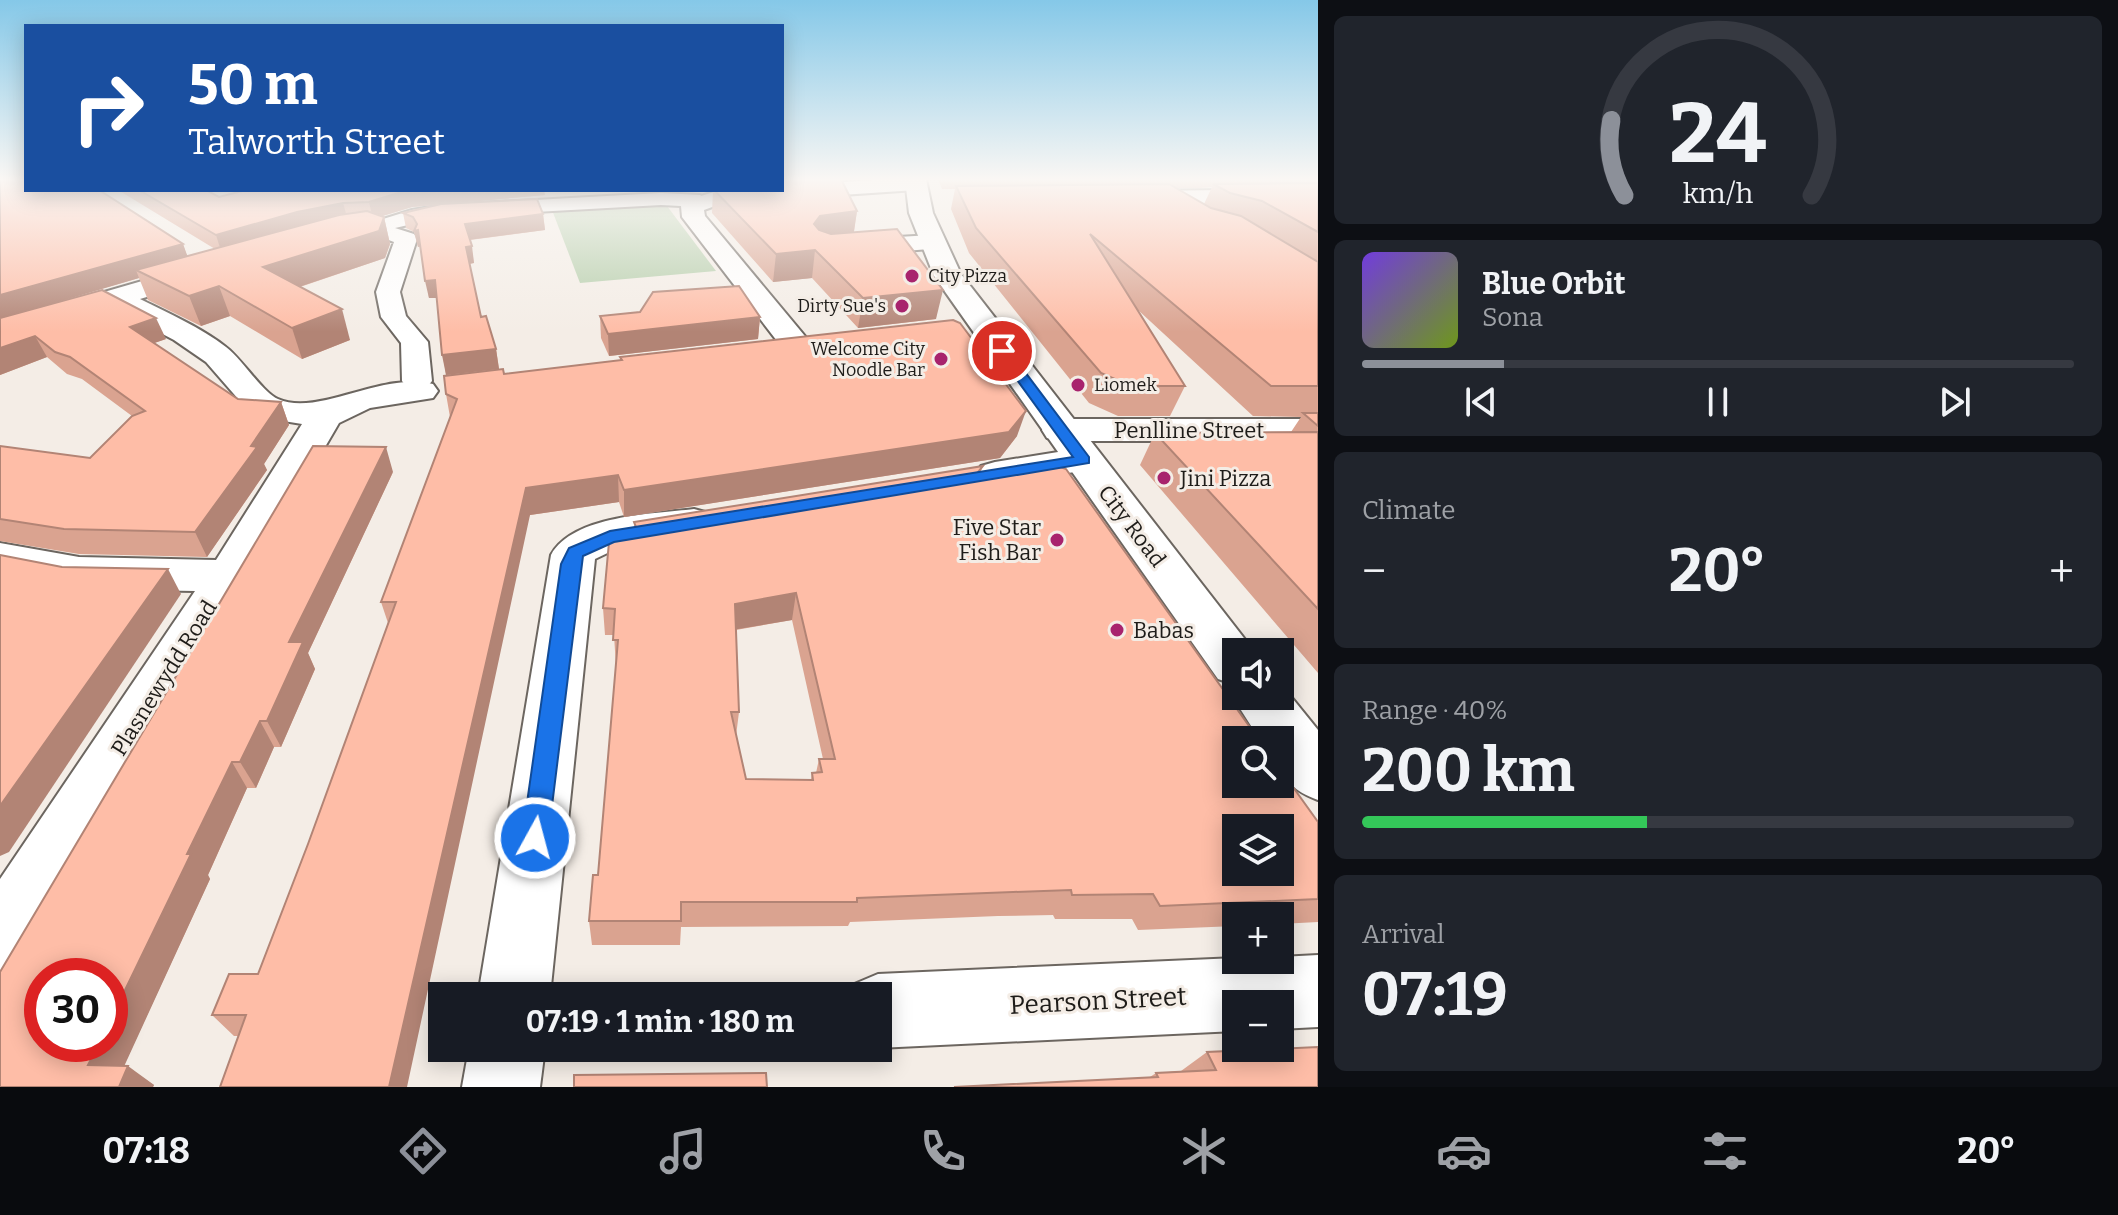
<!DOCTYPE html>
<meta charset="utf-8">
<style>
body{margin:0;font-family:Bitter,serif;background:#20242c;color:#f1f3f6;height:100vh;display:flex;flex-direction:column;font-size:30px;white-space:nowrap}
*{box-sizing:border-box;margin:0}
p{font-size:26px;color:#9ea1a6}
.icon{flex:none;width:44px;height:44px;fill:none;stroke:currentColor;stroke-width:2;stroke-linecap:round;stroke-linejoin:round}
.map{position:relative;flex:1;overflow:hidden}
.details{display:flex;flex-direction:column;gap:16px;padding:16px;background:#0d0f14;width:800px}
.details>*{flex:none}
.guide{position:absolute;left:24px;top:24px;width:760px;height:168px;border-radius:0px;box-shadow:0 4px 20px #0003;background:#1a4fa0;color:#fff;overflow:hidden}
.controls{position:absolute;left:1222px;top:638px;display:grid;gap:16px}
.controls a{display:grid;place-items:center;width:72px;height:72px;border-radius:0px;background:#171b24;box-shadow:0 4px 20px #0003;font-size:40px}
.speed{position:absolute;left:24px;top:958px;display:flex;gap:16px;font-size:40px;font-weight:700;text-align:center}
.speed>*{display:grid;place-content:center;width:104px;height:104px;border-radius:50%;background:#171b24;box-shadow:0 4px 20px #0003;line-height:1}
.speed .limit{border:12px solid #d22;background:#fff;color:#111}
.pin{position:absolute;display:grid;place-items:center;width:68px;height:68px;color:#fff;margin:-34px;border:4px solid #fff;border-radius:50%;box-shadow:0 2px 8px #0007}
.me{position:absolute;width:88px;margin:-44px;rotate:7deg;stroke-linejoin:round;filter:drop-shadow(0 0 6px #0008)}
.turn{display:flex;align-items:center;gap:28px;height:168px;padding:0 32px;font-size:36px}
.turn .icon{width:104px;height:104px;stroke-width:2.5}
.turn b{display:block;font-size:56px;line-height:68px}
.big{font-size:60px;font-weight:700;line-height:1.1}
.details .card{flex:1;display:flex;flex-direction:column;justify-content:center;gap:12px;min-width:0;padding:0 28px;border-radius:12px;background:#20242c}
.details .dial{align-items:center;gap:0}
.dial svg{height:208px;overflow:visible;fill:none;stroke:#363941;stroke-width:7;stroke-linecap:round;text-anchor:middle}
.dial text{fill:#f1f3f6;stroke:none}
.song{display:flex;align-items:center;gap:24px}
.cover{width:96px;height:96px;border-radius:12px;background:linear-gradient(135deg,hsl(260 70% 55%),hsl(80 70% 35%))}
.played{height:8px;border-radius:4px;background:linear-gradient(90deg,#8c9099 20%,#363941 20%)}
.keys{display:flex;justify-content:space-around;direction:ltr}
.heat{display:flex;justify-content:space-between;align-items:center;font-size:44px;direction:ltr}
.charge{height:12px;border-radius:6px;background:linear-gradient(90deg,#34c759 40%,#363941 0)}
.trip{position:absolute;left:428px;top:982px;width:464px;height:80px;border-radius:0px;background:#171b24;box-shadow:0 4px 20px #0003;font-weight:700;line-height:80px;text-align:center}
.dock{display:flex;height:128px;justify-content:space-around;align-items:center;background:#090b0e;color:#9ea1a6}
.dock .icon{width:56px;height:56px}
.dock .current{color:#8c9099}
.dock b{font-size:36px;color:#f1f3f6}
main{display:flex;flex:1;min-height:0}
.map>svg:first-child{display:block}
.green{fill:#b4cdaa}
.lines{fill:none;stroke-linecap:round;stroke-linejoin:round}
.pedestrian-casing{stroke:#6c6660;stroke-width:4}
.minor-casing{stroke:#6c6660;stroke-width:4}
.secondary-casing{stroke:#6c6660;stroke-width:4}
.pedestrian{fill:#fff;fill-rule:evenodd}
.minor{fill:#fff;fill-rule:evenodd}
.secondary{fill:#fff;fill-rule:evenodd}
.wall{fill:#daa390;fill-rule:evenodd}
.shaded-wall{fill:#b28475}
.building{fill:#febda7;stroke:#b28475;stroke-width:2;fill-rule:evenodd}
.route{fill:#1a73e8;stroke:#114b97;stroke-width:2}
.poi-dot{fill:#a8236d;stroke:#f4ede6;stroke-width:3}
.labels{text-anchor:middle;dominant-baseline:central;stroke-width:6;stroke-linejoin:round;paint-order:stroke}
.far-poi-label{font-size:18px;fill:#1e1c19;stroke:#f4ede6;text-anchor:start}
.street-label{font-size:22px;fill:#1e1c19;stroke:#f4ede6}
.poi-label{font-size:22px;fill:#1e1c19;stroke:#f4ede6;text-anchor:start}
.near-street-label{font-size:26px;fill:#1e1c19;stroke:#f4ede6}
</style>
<main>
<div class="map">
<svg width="1318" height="1087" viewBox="0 0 1318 1087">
<rect width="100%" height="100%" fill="#f4ede6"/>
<polygon class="green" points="664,202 716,271 580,283 552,210"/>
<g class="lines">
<g class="pedestrian-casing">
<polygon id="pedestrian" points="661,193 700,195 710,201 700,207 661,205 443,217 395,228 414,234 417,239 400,292 406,316 428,342 432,381 427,387 417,390 407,387 402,381 401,343 381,317 376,292 394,242 367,232 364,228 367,224 412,210 443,205"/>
</g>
<g class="minor-casing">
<g id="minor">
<polygon points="889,179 923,179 927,184 916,190 723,203 704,210 705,216 814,347 809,354 798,356 787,354 682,217 681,206 684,201 721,190 782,190 782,186"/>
<polygon points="1318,189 1318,203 1133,205 1122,198 1133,191"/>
<polygon points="932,235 941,238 945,243 941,248 846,256 837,253 833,248 837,243 846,240"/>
<path d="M201,264L210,266L214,272L210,278L140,299C170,314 200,327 226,347C241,358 263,393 278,399C318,417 382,371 433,384L438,391L433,398L370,408L339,423L24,963L0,973V879L195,591L79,589L0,573V543L79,557L216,560L302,424L253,416L206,362L174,340L113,308L0,341V322Z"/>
<polygon points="1060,419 1318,419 1318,441 1060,441 1047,438 1042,430 1047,422"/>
<polygon points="1083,448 1097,452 1102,460 1097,468 995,486 981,482 975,474 981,466 995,462"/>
<path d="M694,509L709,513L715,523L709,533L618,548L595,559L550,996H478L551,555C573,515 653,514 694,509Z"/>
<polygon points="1318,955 1318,1027 1280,1029 1280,1004 1236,1004 1236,1031 878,1048 878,996 847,996 852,985 878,974 1236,958 1280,960 1280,957"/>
<polygon points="469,1048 545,1048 540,1087 462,1087"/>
</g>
</g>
<g class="secondary-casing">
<g id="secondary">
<polygon points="905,179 926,179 933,213 961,274 1254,651 1236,652 1236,685 1218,679 934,276 909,213"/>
<path d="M1280,683L1318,730V800C1285,788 1280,773 1280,740H1260L1232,696L1236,689V696H1280Z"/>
</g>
</g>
<use href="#pedestrian" class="pedestrian"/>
<use href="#minor" class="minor"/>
<use href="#secondary" class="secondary"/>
</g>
<g class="wall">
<polygon points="0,179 183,244 187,256 215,249 118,190 206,190 219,197 545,195 412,207 382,216 384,217 390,244 385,258 300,287 350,340 302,359 230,316 201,326 148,300 139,278 32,309 166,339 154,343 238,399 281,402 289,425 264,464 267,470 207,557 79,554 0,541 0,446 90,458 132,416 82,379 67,374 47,357 0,375"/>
<path d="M938,179H1318V673L1140,465L1155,433L1291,432L1301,417L1253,416L1138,310L1185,386L1170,416H1118L1089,403L969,253L951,209L955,189H942ZM1212,187L1204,204L1175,188H1199Z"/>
<polygon points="713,190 857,211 854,232 936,319 858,328 812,278 773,282 712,213"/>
<polygon points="403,213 543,214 545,230 470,240 474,263 469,264 481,317 496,349 499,369 446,375 437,298 429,298 421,246 418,247 414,232 406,228"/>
<polygon points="600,316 760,317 758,339 609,356 601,338"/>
<polygon points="620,357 1017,436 1000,458 624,517 619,502 530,515 238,1036 234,1036 212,1015 258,974 308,844 388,623 381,602 450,417 446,394 504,374 620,360"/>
<path d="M983,466L979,476L1318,822V922L1280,924V916H1236V926L1138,930L1132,919H1055L1053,915L998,916L850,922L848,926L681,927L680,945H592L589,921L598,875L616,667L614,635H605L603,608L635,538L634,522ZM792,620L823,759H819L816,773H812L811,780L746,779L736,736L739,712L736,630Z"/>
<polygon points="393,472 308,653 315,669 281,747 274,747 256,788 247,788 208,875 210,879 124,1065 154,1085 153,1087 0,1087"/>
<polygon points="1207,1052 1318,1087 1150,1077 1156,1073 1181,1071"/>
</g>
<g class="shaded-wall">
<polygon points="408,190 544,190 545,195 412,207 373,219 369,202"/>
<polygon points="343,203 348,220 222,254 216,235 297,212"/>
<polygon points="857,211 853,237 817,242 814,224 820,216"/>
<polygon points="543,214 545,230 468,240 465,224"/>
<polygon points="384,217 390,244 385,258 272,296 263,267"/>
<polygon points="418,230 422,246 418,247 414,231"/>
<polygon points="183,244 190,263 136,270 139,278 0,319 0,295"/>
<polygon points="472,246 474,263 468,264 466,247"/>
<polygon points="815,250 812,278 773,282 776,254"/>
<polygon points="435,280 438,298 429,298 425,281"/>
<polygon points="219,286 230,316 201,326 189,296"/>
<polygon points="943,290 936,319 858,328 863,298"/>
<polygon points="342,309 350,340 302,359 292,328"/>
<polygon points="760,317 758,339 609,356 608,334"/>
<polygon points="156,318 166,339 140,348 130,327"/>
<polygon points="35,336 47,357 0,375 0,348"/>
<polygon points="496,349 499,369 446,375 442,355"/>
<polygon points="281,402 289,425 264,464 267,470 207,557 195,532"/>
<polygon points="1026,411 1017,436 1000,458 624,517 624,490"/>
<polygon points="386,447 393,472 308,653 315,669 281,747 267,721 289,642"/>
<polygon points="618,475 619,502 530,515 407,1087 389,1087 526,488"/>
<polygon points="168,569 181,594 9,852 0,856 0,806"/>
<polygon points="796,593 792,620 732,630 735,604"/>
<polygon points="260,721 274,747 256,788 240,762"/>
<polygon points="232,762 247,788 208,875 210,879 116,1084 88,1065 99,1044 110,1044 110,1021 187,854"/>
<polygon points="128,1066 154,1085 153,1087 119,1087"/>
</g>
<g class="building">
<polygon points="0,179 26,179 26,190 99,190 183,244 0,295"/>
<polygon points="782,179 841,179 857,211 820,216 814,224 819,230 831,234 897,229 943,290 863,298 815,250 776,254 714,190 782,190"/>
<polygon points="1318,183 1318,232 1262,201 1230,193 1213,184"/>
<polygon points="1169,184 1211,208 1241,216 1318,262 1318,386 1271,386 1090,234 1185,386 1131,386 1101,373 976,228 956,186"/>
<polygon points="139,190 206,190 219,197 246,190 408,190 369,202 343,203 297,212 216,235"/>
<polygon points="537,199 543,214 465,224 472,246 466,247 481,317 486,316 496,349 442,355 435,280 425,281 418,230 414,231 417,224 413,217 403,213 441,204"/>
<polygon points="367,211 384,217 379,231 263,267 342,309 292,328 219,286 189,296 136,270 339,215"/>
<polygon points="739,286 760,317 608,334 600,316 640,312 653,292"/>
<polygon points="102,290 156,318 130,327 238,399 281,402 251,446 257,447 195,532 64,529 0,519 0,446 90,458 132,416 145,411 70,357 55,352 35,336 0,348 0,318"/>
<polygon points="953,320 960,323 1026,411 1009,432 624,490 618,475 526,488 389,1087 220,1087 246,1015 212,1015 229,974 258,974 308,844 396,602 381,602 457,399 446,394 444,376 503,369 504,374 622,360 620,357"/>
<polygon points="1303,413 1318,413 1318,426"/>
<polygon points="1318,432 1318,609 1155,433"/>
<polygon points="313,446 386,447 289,642 303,642 267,721 260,721 240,762 232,762 187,854 191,854 110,1021 110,976 42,976 42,1044 99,1044 88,1065 128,1066 119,1087 0,1087 0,972"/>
<path d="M1052,464L1066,469L1259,740H1236V784H1280V769L1318,822V899L1160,906L1153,894L1072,895L1071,890L1013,892L857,898V902H681V921H589L593,875H598L618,640H613L615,609L603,608L609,542L640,537L634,522L983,466L974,477ZM796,593L835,759H819L822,772L812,773L813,780L746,779L731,712H739L735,604ZM1236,828H1280V872H1236Z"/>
<polygon points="0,555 62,567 168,569 0,806"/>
<polygon points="1318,1047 1318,1087 954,1087 1158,1077 1156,1073 1216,1070 1207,1052"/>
<polygon points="766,1073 767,1087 574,1087 574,1075"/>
</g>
<linearGradient id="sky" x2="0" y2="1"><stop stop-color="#85c8e8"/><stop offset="0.54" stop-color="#faf7f4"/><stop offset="1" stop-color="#faf7f4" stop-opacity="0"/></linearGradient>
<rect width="1318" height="332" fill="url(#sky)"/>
<polygon class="route" points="998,348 1007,348 1089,457 1089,463 614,542 583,556 548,838 544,847 535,850 526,847 522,838 561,564 569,548 610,531 1073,457 996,351"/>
<g class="poi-dot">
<circle cx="912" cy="276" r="8"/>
<circle cx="902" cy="306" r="8"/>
<circle cx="941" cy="359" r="8"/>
<circle cx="1078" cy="385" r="8"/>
<circle cx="1164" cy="478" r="8"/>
<circle cx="1057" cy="540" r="8"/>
<circle cx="1117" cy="630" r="8"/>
</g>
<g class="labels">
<g class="far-poi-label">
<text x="928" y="276">City Pizza</text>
<text x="886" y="306" text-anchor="end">Dirty Sue's</text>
<text x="925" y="349" text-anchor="end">Welcome City<tspan x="925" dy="21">Noodle Bar</tspan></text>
<text x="1094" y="385">Liomek</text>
</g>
<g class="street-label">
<text x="1189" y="430">Penlline Street</text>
<text transform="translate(1132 526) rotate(53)">City Road</text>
<text transform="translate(164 678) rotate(-58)">Plasnewydd Road</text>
</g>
<g class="poi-label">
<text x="1180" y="478">Jini Pizza</text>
<text x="1041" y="527" text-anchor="end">Five Star<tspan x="1041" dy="25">Fish Bar</tspan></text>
<text x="1133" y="630">Babas</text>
</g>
<g class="near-street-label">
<text transform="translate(1098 1001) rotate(-3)">Pearson Street</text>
</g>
</g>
</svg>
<div class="controls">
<a><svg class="icon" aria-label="sound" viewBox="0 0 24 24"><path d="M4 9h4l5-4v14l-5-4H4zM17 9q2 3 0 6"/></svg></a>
<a><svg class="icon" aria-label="search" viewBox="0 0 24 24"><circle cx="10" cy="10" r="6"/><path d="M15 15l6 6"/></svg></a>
<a><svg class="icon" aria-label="layers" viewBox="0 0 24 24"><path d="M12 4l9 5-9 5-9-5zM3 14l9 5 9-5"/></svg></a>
<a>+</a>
<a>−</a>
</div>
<div class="speed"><div class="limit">30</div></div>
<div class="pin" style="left:1002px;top:351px;background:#d93025"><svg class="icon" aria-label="arrive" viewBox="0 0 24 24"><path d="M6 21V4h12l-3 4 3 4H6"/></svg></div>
<svg class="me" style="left:535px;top:838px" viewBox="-20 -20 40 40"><circle r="17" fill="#1a73e8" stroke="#fff" stroke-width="3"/><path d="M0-11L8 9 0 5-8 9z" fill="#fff"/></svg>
<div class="trip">07:19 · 1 min · 180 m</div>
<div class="guide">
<div class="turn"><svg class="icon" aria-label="right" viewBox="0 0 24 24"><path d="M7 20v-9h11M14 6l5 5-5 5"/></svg><div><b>50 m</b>Talworth Street</div></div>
</div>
</div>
<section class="details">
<div class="card dial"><svg viewBox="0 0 100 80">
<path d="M14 69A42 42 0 1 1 86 69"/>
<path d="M14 69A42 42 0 0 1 9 40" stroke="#8c9099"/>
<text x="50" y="56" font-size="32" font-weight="700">24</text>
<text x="50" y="72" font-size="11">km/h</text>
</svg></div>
<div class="card">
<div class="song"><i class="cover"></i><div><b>Blue Orbit</b><p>Sona</p></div></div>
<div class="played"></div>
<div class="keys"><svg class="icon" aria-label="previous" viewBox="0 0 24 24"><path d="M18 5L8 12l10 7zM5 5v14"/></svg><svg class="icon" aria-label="pause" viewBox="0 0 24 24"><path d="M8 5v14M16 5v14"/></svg><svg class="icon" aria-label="next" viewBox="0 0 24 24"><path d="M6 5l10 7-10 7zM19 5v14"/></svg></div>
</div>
<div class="card"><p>Climate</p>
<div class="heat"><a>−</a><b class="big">20°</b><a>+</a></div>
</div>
<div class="card"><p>Range · 40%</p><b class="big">200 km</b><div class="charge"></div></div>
<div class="card"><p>Arrival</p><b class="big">07:19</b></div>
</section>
</main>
<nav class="dock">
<b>07:18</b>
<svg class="icon current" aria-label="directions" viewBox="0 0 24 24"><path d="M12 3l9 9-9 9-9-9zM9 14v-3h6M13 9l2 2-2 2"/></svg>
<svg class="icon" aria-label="music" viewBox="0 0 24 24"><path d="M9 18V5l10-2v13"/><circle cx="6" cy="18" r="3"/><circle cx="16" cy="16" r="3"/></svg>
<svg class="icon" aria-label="phone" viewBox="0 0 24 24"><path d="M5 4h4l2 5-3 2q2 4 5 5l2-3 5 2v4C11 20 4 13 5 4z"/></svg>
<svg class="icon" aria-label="climate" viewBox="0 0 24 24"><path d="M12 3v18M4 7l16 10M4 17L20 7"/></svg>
<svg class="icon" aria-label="car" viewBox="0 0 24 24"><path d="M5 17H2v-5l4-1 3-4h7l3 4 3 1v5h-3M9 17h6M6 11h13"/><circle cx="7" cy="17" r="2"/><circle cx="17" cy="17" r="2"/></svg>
<svg class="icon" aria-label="filters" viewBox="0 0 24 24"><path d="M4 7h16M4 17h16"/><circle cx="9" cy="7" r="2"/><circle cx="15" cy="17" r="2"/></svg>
<b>20°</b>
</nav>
